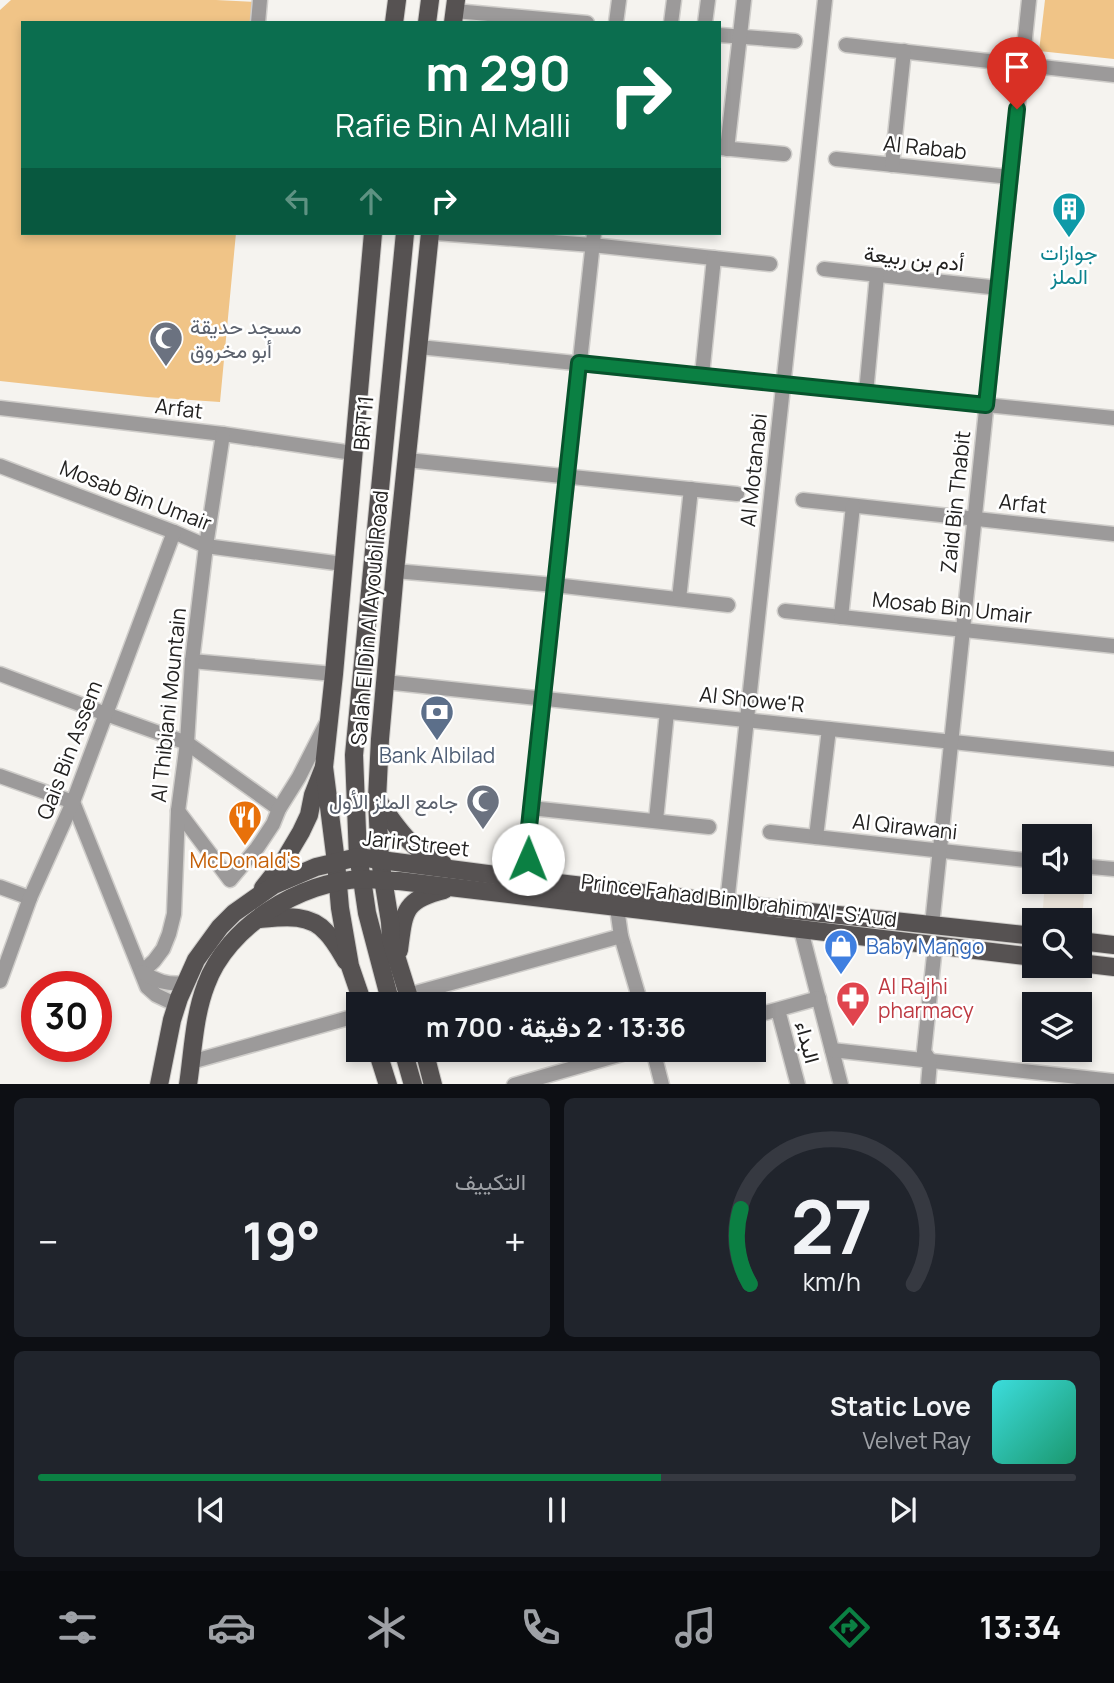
<!DOCTYPE html>
<html lang="ar">
<meta charset="utf-8">
<style>
body{margin:0;font-family:Manrope,Vazirmatn,sans-serif;background:#20242c;color:#f1f3f6;direction:rtl;height:100vh;display:flex;flex-direction:column;font-size:26px;white-space:nowrap}
*{box-sizing:border-box;margin:0}
p{font-size:23px;color:#9ea1a6}
.icon{flex:none;width:38px;height:38px;fill:none;stroke:currentColor;stroke-width:2;stroke-linecap:round;stroke-linejoin:round}
.map{position:relative;height:1084px;overflow:hidden;direction:ltr}
.drawer{display:flex;flex-direction:column;gap:14px;padding:14px;background:#0d0f14;flex:1}
.drawer>*{flex:none}
.guide{position:absolute;left:21px;top:21px;width:700px;height:214px;border-radius:0px;box-shadow:0 4px 10px #0003;direction:rtl;background:#0b6e4f;color:#fff;overflow:hidden}
.buttons{position:absolute;left:1022px;top:824px;display:grid;gap:14px}
.buttons a{display:grid;place-items:center;width:70px;height:70px;border-radius:0px;background:#171b24;box-shadow:0 4px 10px #0003;font-size:35px}
.speed{position:absolute;left:21px;top:971px;display:flex;gap:14px;font-size:35px;font-weight:700;text-align:center}
.speed>*{display:grid;place-content:center;width:91px;height:91px;border-radius:50%;background:#171b24;box-shadow:0 4px 10px #0003;line-height:1}
.speed .limit{border:10px solid #d22;background:#fff;color:#111}
.pin{position:absolute;display:grid;place-items:center;width:60px;height:60px;color:#fff;margin:-72px -30px;border-radius:50% 50% 50% 0;rotate:-45deg;box-shadow:0 0 7px #0007}
.pin .icon{rotate:45deg}
.me{position:absolute;width:77px;margin:-38px;rotate:1deg;stroke-linejoin:round;filter:drop-shadow(0 0 5px #0008)}
.turn{display:flex;align-items:center;gap:24px;height:147px;padding:0 35px;font-size:32px}
.turn .icon{width:91px;height:91px;stroke-width:2.5}
.turn b{display:block;font-size:49px;line-height:60px}
.lanes{display:flex;align-items:center;height:66px;padding:0 35px;background:#0003;justify-content:center;gap:35px;direction:ltr}
.lanes .off{opacity:.35}
.big{font-size:52px;font-weight:700;line-height:1.1}
.drawer .tile{flex:1;display:flex;flex-direction:column;justify-content:center;gap:10px;min-width:0;padding:0 24px;border-radius:10px;background:#20242c}
.drawer .dial{align-items:center;gap:0}
.dial svg{height:182px;overflow:visible;fill:none;stroke:#363941;stroke-width:7;stroke-linecap:round;text-anchor:middle}
.dial text{fill:#f1f3f6;stroke:none}
.song{display:flex;align-items:center;gap:21px}
.cover{width:84px;height:84px;border-radius:10px;background:linear-gradient(135deg,hsl(180 70% 55%),hsl(160 70% 35%))}
.played{height:7px;border-radius:4px;background:linear-gradient(90deg,#0b8043 60%,#363941 60%)}
.keys{display:flex;justify-content:space-around;direction:ltr}
.heat{display:flex;justify-content:space-between;align-items:center;font-size:38px;direction:ltr}
.drawer .tiles{flex:1;display:grid;gap:14px;grid-template-columns:1fr 1fr}
.tile:last-child{grid-column:span 2}
.trip{position:absolute;left:346px;top:992px;width:420px;height:70px;border-radius:0px;background:#171b24;box-shadow:0 4px 10px #0003;font-weight:700;line-height:70px;text-align:center;direction:rtl}
.tab-bar{display:flex;height:112px;justify-content:space-around;align-items:center;background:#090b0e;color:#9ea1a6}
.tab-bar .icon{width:49px;height:49px}
.tab-bar .selected{color:#0b8043}
.tab-bar b{font-size:32px;color:#f1f3f6}
.map>svg:first-child{display:block}
.built{fill:#eee7dd}
.green{fill:#f0c487}
.lines{fill:none;stroke-linecap:round;stroke-linejoin:round}
.minor-casing{stroke:#cfcdca;stroke-width:17}
.major-casing{stroke:#cfcdca;stroke-width:20}
.minor{stroke:#9c9a9a;stroke-width:14}
.major{stroke:#565252;stroke-width:18}
.route-casing{stroke:#07532c;stroke-width:18}
.route{stroke:#0b8043;stroke-width:12}
.labels{text-anchor:middle;dominant-baseline:central;stroke-width:5;stroke-linejoin:round;paint-order:stroke}
.street-label{font-size:21px;fill:#222120;stroke:#fff}
.culture-label{font-size:21px;fill:#0d838f;stroke:#fff}
.worship-label{font-size:21px;fill:#5b616d;stroke:#fff;text-anchor:start}
.service-label{font-size:21px;fill:#4e5e75;stroke:#fff}
.food-label{font-size:21px;fill:#c56008;stroke:#fff}
.shop-label{font-size:21px;fill:#366cbe;stroke:#fff;text-anchor:start}
.health-label{font-size:21px;fill:#be3a42;stroke:#fff;text-anchor:start}
</style>
<div class="map">
<svg width="1114" height="1085" viewBox="0 0 1114 1085">
<rect width="100%" height="100%" fill="#f5f3ef"/>
<polygon class="built" points="1080,877 1085,877 1082,925 1080,925 1080,920 1042,920 1045,882 1080,882"/>
<g class="green">
<polygon points="11,0 216,0 258,2 256,23 23,23 23,233 236,233 220,402 147,397 0,381 0,10"/>
<polygon points="1045,0 1114,0 1114,59 1039,51"/>
</g>
<g class="lines">
<g class="minor-casing">
<g id="minor">
<polyline points="455,11 587,23"/>
<polyline points="258,23 260,0"/>
<polyline points="616,23 619,0"/>
<polyline points="671,23 674,0"/>
<polyline points="705,23 708,0"/>
<polyline points="719,35 795,41"/>
<polyline points="846,45 1114,75"/>
<polyline points="721,148 784,154"/>
<polyline points="727,149 744,0"/>
<polyline points="836,159 1010,177"/>
<polyline points="892,165 904,51"/>
<polyline points="436,233 592,245 770,264"/>
<polyline points="824,269 999,288"/>
<polyline points="419,347 1114,418"/>
<polyline points="702,375 714,258"/>
<polyline points="866,393 877,275"/>
<polyline points="0,408 223,434 353,453"/>
<polyline points="407,460 737,494"/>
<polyline points="0,466 174,532 206,546 343,564"/>
<polyline points="803,500 1114,534"/>
<polyline points="395,571 555,585 728,605"/>
<polyline points="679,599 691,489"/>
<polyline points="785,611 1114,646"/>
<polyline points="841,617 853,506"/>
<polyline points="192,661 334,674"/>
<polyline points="0,674 106,714 187,743 279,809"/>
<polyline points="385,682 1114,759"/>
<polyline points="0,776 73,802 147,987 156,995 177,1005"/>
<polyline points="531,808 709,827"/>
<polyline points="178,811 230,880 257,848 273,824 279,809 299,777 327,722"/>
<polyline points="656,820 667,712"/>
<polyline points="770,832 1034,861"/>
<polyline points="816,837 829,729"/>
<polyline points="1080,866 1114,869"/>
<polyline points="541,881 530,865 527,846 594,233"/>
<polyline points="0,887 30,898"/>
<polyline points="727,903 825,0"/>
<polyline points="617,908 621,936 641,1004"/>
<polyline points="932,925 1029,0"/>
<polyline points="801,930 841,1085"/>
<polyline points="142,972 154,961 163,949 169,934 174,914 178,811 187,743 192,661 206,546 223,434"/>
<path d="M142,972C156,981 168,985 184,983"/>
<polyline points="0,981 30,898 73,802 174,532"/>
<polyline points="408,995 621,936"/>
<polyline points="778,1010 798,1085"/>
<polyline points="754,1016 819,998"/>
<polyline points="653,1050 662,1085"/>
<polyline points="832,1050 1114,1081"/>
<polyline points="191,1062 359,1015"/>
<polyline points="514,1085 636,1050"/>
<polyline points="928,1085 930,1061 924,1052 935,946"/>
</g>
</g>
<g class="major-casing">
<g id="major">
<polyline points="394,23 397,0"/>
<polyline points="427,23 430,0"/>
<polyline points="453,23 456,0"/>
<path d="M377,799C397,828 410,849 443,864"/>
<polyline points="263,888 282,864 301,832 309,815 313,795 324,767"/>
<path d="M260,919C283,917 309,913 326,932C334,940 340,951 346,961"/>
<polyline points="1080,941 1114,945"/>
<path d="M399,950C404,912 403,900 444,890"/>
<polyline points="1080,963 1114,967"/>
<polyline points="363,1004 350,966 340,908 336,862 324,767 334,674 373,233"/>
<polyline points="391,1004 367,913 362,879 358,857 354,755 405,233"/>
<polyline points="411,1004 391,940 390,922 380,860 377,799 380,739 395,571 430,233"/>
<polyline points="377,1050 388,1085"/>
<polyline points="403,1050 413,1085"/>
<polyline points="424,1050 433,1085"/>
<polyline points="159,1085 172,1020 179,998 196,960 220,927 234,913 274,885 316,867 358,857 541,881 727,903 1034,936"/>
<path d="M188,1085C193,1051 194,1016 206,985C227,926 301,881 362,879C374,879 387,881 399,881L1034,957"/>
</g>
</g>
<use href="#minor" class="minor"/>
<use href="#major" class="major"/>
</g>
<g class="lines">
<g class="route-casing">
<polyline id="route" points="528,859 527,846 531,808 579,363 986,405 1017,109"/>
</g>
<use href="#route" class="route"/>
</g>
<defs>
<g id="building-pin" transform="scale(1.75)"><path d="M0 17L-7.5 6A9.5 9.5 0 1 1 7.5 6Z" fill="#0f9aa8" stroke="#fff"/><path d="M-4-6H4V6H1V3H-1V6H-4ZM-2.5-4.3h1.7v1.8h-1.7ZM.8-4.3h1.7v1.8H.8ZM-2.5-1h1.7V.8h-1.7ZM.8-1h1.7V.8H.8Z" fill="#fff"/></g>
<g id="mosque-pin" transform="scale(1.75)"><path d="M0 17L-7.5 6A9.5 9.5 0 1 1 7.5 6Z" fill="#6b7280" stroke="#fff"/><path d="M3.5-4.9A6 6 0 1 0 3.5 4.9A5 5 0 1 1 3.5-4.9Z" fill="#fff"/></g>
<g id="bank-pin" transform="scale(1.75)"><path d="M0 17L-7.5 6A9.5 9.5 0 1 1 7.5 6Z" fill="#5c6f8a" stroke="#fff"/><path d="M-6-4H6V4H-6ZM0-2.3a2.3 2.3 0 1 0 0 4.6a2.3 2.3 0 1 0 0-4.6Z" fill="#fff"/></g>
<g id="restaurant-pin" transform="scale(1.75)"><path d="M0 17L-7.5 6A9.5 9.5 0 1 1 7.5 6Z" fill="#e8710a" stroke="#fff"/><path d="M-5-6h1v4h1v-4h1v4h1v-4h1v5L-1.5 .5V6h-2V.5L-5-1ZM5-6V6H3V1.5H1.5Q1.5-4 5-6Z" fill="#fff"/></g>
<g id="shop-pin" transform="scale(1.75)"><path d="M0 17L-7.5 6A9.5 9.5 0 1 1 7.5 6Z" fill="#3f7fe0" stroke="#fff"/><path d="M-5-2.5h2.3a2.7 3.5 0 0 1 5.4 0H5L5.5 6h-11ZM-1.5-2.5h3a1.5 2.3 0 0 0-3 0Z" fill="#fff"/></g>
<g id="pharmacy-pin" transform="scale(1.75)"><path d="M0 17L-7.5 6A9.5 9.5 0 1 1 7.5 6Z" fill="#e0444e" stroke="#fff"/><path d="M-2-6h4v4h4v4h-4v4h-4v-4h-4v-4h4Z" fill="#fff"/></g>
</defs>
<g fill-rule="evenodd">
<use href="#building-pin" x="1069" y="209"/>
<use href="#mosque-pin" x="166" y="338"/>
<use href="#bank-pin" x="437" y="712"/>
<use href="#mosque-pin" x="483" y="801"/>
<use href="#restaurant-pin" x="245" y="817"/>
<use href="#shop-pin" x="841" y="946"/>
<use href="#pharmacy-pin" x="853" y="998"/>
</g>
<g class="labels">
<g class="street-label">
<text transform="translate(925 147) rotate(6)">Al Rabab</text>
<text transform="translate(914 258) rotate(6)">أدم بن ربيعة</text>
<text transform="translate(179 408) rotate(7)">Arfat</text>
<text transform="translate(363 423) rotate(-85)">BRT11</text>
<text transform="translate(753 470) rotate(-84)">Al Motanabi</text>
<text transform="translate(136 495) rotate(21)">Mosab Bin Umair</text>
<text transform="translate(955 502) rotate(-84)">Zaid Bin Thabit</text>
<text transform="translate(1023 503) rotate(6)">Arfat</text>
<text transform="translate(952 607) rotate(6)">Mosab Bin Umair</text>
<text transform="translate(369 618) rotate(-85)">Salah El Din Al Ayoubi Road</text>
<text transform="translate(752 699) rotate(6)">Al Showe'R</text>
<text transform="translate(168 705) rotate(-84)">Al Thibiani Mountain</text>
<text transform="translate(69 750) rotate(-69)">Qais Bin Assem</text>
<text transform="translate(905 826) rotate(6)">Al Qirawani</text>
<text transform="translate(416 843) rotate(6)">Jarir Street</text>
<text transform="translate(739 900) rotate(7)">Prince Fahad Bin Ibrahim Al-S'Aud</text>
<text transform="translate(808 1042) rotate(75)">البداء</text>
</g>
<g class="culture-label">
<text x="1069" y="252">جوازات<tspan x="1069" dy="24">الملز</tspan></text>
</g>
<g class="worship-label">
<text x="190" y="326">مسجد حديقة<tspan x="190" dy="24">أبو مخروق</tspan></text>
<text x="458" y="801" text-anchor="end">جامع الملز الأول</text>
</g>
<g class="service-label">
<text x="437" y="755">Bank Albilad</text>
</g>
<g class="food-label">
<text x="245" y="860">McDonald's</text>
</g>
<g class="shop-label">
<text x="866" y="946">Baby Mango</text>
</g>
<g class="health-label">
<text x="878" y="986">Al Rajhi<tspan x="878" dy="24">pharmacy</tspan></text>
</g>
</g>
</svg>
<div class="buttons">
<a><svg class="icon" aria-label="sound" viewBox="0 0 24 24"><path d="M4 9h4l5-4v14l-5-4H4zM17 9q2 3 0 6"/></svg></a>
<a><svg class="icon" aria-label="search" viewBox="0 0 24 24"><circle cx="10" cy="10" r="6"/><path d="M15 15l6 6"/></svg></a>
<a><svg class="icon" aria-label="layers" viewBox="0 0 24 24"><path d="M12 4l9 5-9 5-9-5zM3 14l9 5 9-5"/></svg></a>
</div>
<div class="speed"><div class="limit">30</div></div>
<div class="pin" style="left:1017px;top:109px;background:#d93025"><svg class="icon" aria-label="arrive" viewBox="0 0 24 24"><path d="M6 21V4h12l-3 4 3 4H6"/></svg></div>
<svg class="me" style="left:528px;top:859px" viewBox="-20 -20 40 40"><circle r="19" fill="#fff"/><path d="M0-13L10 11 0 6-10 11z" fill="#0b8043"/></svg>
<div class="trip">13:36 · 2 دقيقة · 700 m</div>
<div class="guide">
<div class="turn"><svg class="icon" aria-label="right" viewBox="0 0 24 24"><path d="M7 20v-9h11M14 6l5 5-5 5"/></svg><div><b>290 m</b>Rafie Bin Al Malli</div></div>
<div class="lanes"><svg class="icon off" aria-label="left" viewBox="0 0 24 24"><path d="M17 20v-9H6M10 6l-5 5 5 5"/></svg><svg class="icon off" aria-label="ahead" viewBox="0 0 24 24"><path d="M12 20V5M6 11l6-6 6 6"/></svg><svg class="icon" aria-label="right" viewBox="0 0 24 24"><path d="M7 20v-9h11M14 6l5 5-5 5"/></svg></div>
</div>
</div>
<section class="drawer">
<div class="tiles">
<div class="tile dial"><svg viewBox="0 0 100 80">
<path d="M14 69A42 42 0 1 1 86 69"/>
<path d="M14 69A42 42 0 0 1 10 36" stroke="#0b8043"/>
<text x="50" y="56" font-size="32" font-weight="700">27</text>
<text x="50" y="72" font-size="11">km/h</text>
</svg></div>
<div class="tile"><p>التكييف</p>
<div class="heat"><a>−</a><b class="big">19°</b><a>+</a></div>
</div>
<div class="tile">
<div class="song"><i class="cover"></i><div><b>Static Love</b><p>Velvet Ray</p></div></div>
<div class="played"></div>
<div class="keys"><svg class="icon" aria-label="previous" viewBox="0 0 24 24"><path d="M18 5L8 12l10 7zM5 5v14"/></svg><svg class="icon" aria-label="pause" viewBox="0 0 24 24"><path d="M8 5v14M16 5v14"/></svg><svg class="icon" aria-label="next" viewBox="0 0 24 24"><path d="M6 5l10 7-10 7zM19 5v14"/></svg></div>
</div>
</div>
</section>
<nav class="tab-bar">
<b>13:34</b>
<svg class="icon selected" aria-label="directions" viewBox="0 0 24 24"><path d="M12 3l9 9-9 9-9-9zM9 14v-3h6M13 9l2 2-2 2"/></svg>
<svg class="icon" aria-label="music" viewBox="0 0 24 24"><path d="M9 18V5l10-2v13"/><circle cx="6" cy="18" r="3"/><circle cx="16" cy="16" r="3"/></svg>
<svg class="icon" aria-label="phone" viewBox="0 0 24 24"><path d="M5 4h4l2 5-3 2q2 4 5 5l2-3 5 2v4C11 20 4 13 5 4z"/></svg>
<svg class="icon" aria-label="climate" viewBox="0 0 24 24"><path d="M12 3v18M4 7l16 10M4 17L20 7"/></svg>
<svg class="icon" aria-label="car" viewBox="0 0 24 24"><path d="M5 17H2v-5l4-1 3-4h7l3 4 3 1v5h-3M9 17h6M6 11h13"/><circle cx="7" cy="17" r="2"/><circle cx="17" cy="17" r="2"/></svg>
<svg class="icon" aria-label="filters" viewBox="0 0 24 24"><path d="M4 7h16M4 17h16"/><circle cx="9" cy="7" r="2"/><circle cx="15" cy="17" r="2"/></svg>
</nav>
